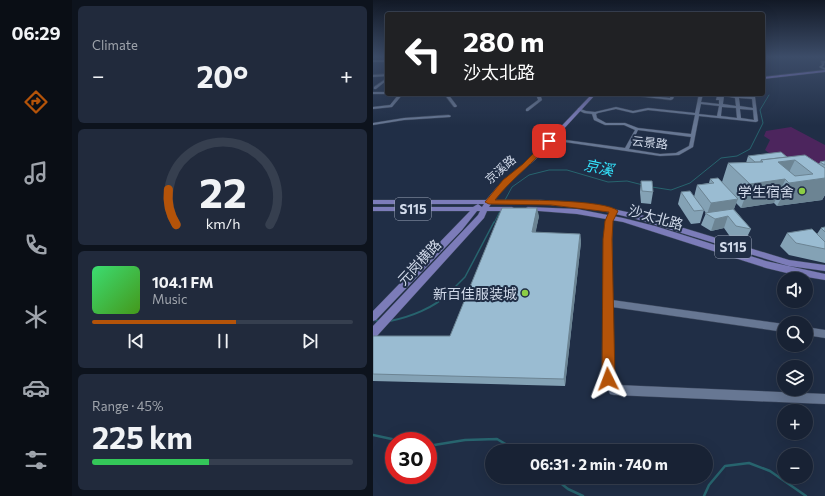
<!DOCTYPE html>
<meta charset="utf-8">
<style>
body{margin:0;font-family:Commissioner,"Noto Sans SC",sans-serif;background:#212a3c;color:#f1f3f6;height:100vh;display:flex;flex-direction:column;font-size:15px;white-space:nowrap}
*{box-sizing:border-box;margin:0}
p{font-size:13px;color:#9fa4ac}
.icon{flex:none;width:22px;height:22px;fill:none;stroke:currentColor;stroke-width:2;stroke-linecap:round;stroke-linejoin:round}
.map{position:relative;flex:1;overflow:hidden}
.side{display:flex;flex-direction:column;gap:6px;padding:6px;background:#0d131d;width:301px}
.side>*{flex:none}
.banner{position:absolute;left:12px;top:12px;width:380px;height:84px;border-radius:4px;box-shadow:0 4px 16px #0002,0 0 0 1px #363f4f;background:#202124;color:#fff;overflow:hidden}
.tools{position:absolute;left:404px;top:272px;display:grid;gap:8px}
.tools a{display:grid;place-items:center;width:36px;height:36px;border-radius:50%;background:#182234;box-shadow:0 4px 16px #0002,0 0 0 1px #363f4f;font-size:20px}
.speed{position:absolute;left:12px;top:432px;display:flex;gap:8px;font-size:20px;font-weight:700;text-align:center}
.speed>*{display:grid;place-content:center;width:52px;height:52px;border-radius:50%;background:#182234;box-shadow:0 4px 16px #0002,0 0 0 1px #363f4f;line-height:1}
.speed .limit{border:6px solid #d22;background:#fff;color:#111}
.pin{position:absolute;display:grid;place-items:center;width:34px;height:34px;color:#fff;margin:-17px;border-radius:8px;box-shadow:0 2px 6px #0006}
.me{position:absolute;width:44px;margin:-22px;rotate:357deg;stroke-linejoin:round;filter:drop-shadow(0 0 3px #0008)}
.turn{display:flex;align-items:center;gap:14px;height:84px;padding:0 12px;font-size:18px}
.turn .icon{width:52px;height:52px;stroke-width:2.5}
.turn b{display:block;font-size:28px;line-height:34px}
.big{font-size:30px;font-weight:700;line-height:1.1}
.side .tile{flex:1;display:flex;flex-direction:column;justify-content:center;gap:6px;min-width:0;padding:0 14px;border-radius:6px;background:#212a3c}
.side .dial{align-items:center;gap:0}
.dial svg{height:104px;overflow:visible;fill:none;stroke:#363f4f;stroke-width:7;stroke-linecap:round;text-anchor:middle}
.dial text{fill:#f1f3f6;stroke:none}
.song{display:flex;align-items:center;gap:12px}
.cover{width:48px;height:48px;border-radius:6px;background:linear-gradient(135deg,hsl(140 70% 55%),hsl(100 70% 35%))}
.played{height:4px;border-radius:2px;background:linear-gradient(90deg,#b45309 55%,#363f4f 55%)}
.keys{display:flex;justify-content:space-around;direction:ltr}
.heat{display:flex;justify-content:space-between;align-items:center;font-size:22px;direction:ltr}
.charge{height:6px;border-radius:3px;background:linear-gradient(90deg,#34c759 45%,#363f4f 0)}
.trip{position:absolute;left:112px;top:444px;width:228px;height:40px;border-radius:20px;background:#182234;box-shadow:0 4px 16px #0002,0 0 0 1px #363f4f;font-weight:700;line-height:40px;text-align:center}
main{display:flex;flex:1;min-height:0}
.tab-bar{display:flex;flex-direction:column;width:72px;justify-content:space-around;align-items:center;background:#0a0e15;color:#9fa4ac}
.tab-bar .icon{width:28px;height:28px}
.tab-bar .current{color:#b45309}
.tab-bar b{font-size:18px;color:#f1f3f6}
.map>svg:first-child{display:block}
.green{fill:#4c255d}
.lines{fill:none;stroke-linecap:round;stroke-linejoin:round}
.stream-far3{stroke:#27646e;stroke-width:1}
.stream-far2{stroke:#27646e;stroke-width:1.5}
.stream-far1{stroke:#27646e;stroke-width:2}
.stream{stroke:#27646e;stroke-width:2.5}
.minor-casing{stroke:#3d485d;stroke-width:1}
.major-casing{stroke:#3d485d;stroke-width:1}
.highway-casing{stroke:#3d485d;stroke-width:1}
.minor{fill:#677793;fill-rule:evenodd}
.major{fill:#7c7cb9;fill-rule:evenodd}
.highway{fill:#8a80d3;fill-rule:evenodd}
.wall{fill:#84a2b5}
.shaded-wall{fill:#6c8493}
.building{fill:#9abcd2;stroke:#6c8493;fill-rule:evenodd}
.route{fill:#b45309;stroke:#753606}
.poi-dot{fill:#8cce45;stroke:#202e46;stroke-width:1.5}
.labels{text-anchor:middle;dominant-baseline:central;stroke-width:4;stroke-linejoin:round;paint-order:stroke}
.far-street-label{font-size:12px;fill:#d1daea;stroke:#202e46}
.shield{fill:#202e46;stroke:#9ca6b9;stroke-width:1}
.shield-label{font-size:13px;font-weight:bold;fill:#d1daea}
.poi-label{font-size:14px;fill:#d1daea;stroke:#202e46;text-anchor:end}
.street-label{font-size:14px;fill:#d1daea;stroke:#202e46}
.water-label{font-size:15px;font-style:italic;fill:#34e3fc;stroke:#202e46}
</style>
<main>
<nav class="tab-bar">
<b>06:29</b>
<svg class="icon current" aria-label="directions" viewBox="0 0 24 24"><path d="M12 3l9 9-9 9-9-9zM9 14v-3h6M13 9l2 2-2 2"/></svg>
<svg class="icon" aria-label="music" viewBox="0 0 24 24"><path d="M9 18V5l10-2v13"/><circle cx="6" cy="18" r="3"/><circle cx="16" cy="16" r="3"/></svg>
<svg class="icon" aria-label="phone" viewBox="0 0 24 24"><path d="M5 4h4l2 5-3 2q2 4 5 5l2-3 5 2v4C11 20 4 13 5 4z"/></svg>
<svg class="icon" aria-label="climate" viewBox="0 0 24 24"><path d="M12 3v18M4 7l16 10M4 17L20 7"/></svg>
<svg class="icon" aria-label="car" viewBox="0 0 24 24"><path d="M5 17H2v-5l4-1 3-4h7l3 4 3 1v5h-3M9 17h6M6 11h13"/><circle cx="7" cy="17" r="2"/><circle cx="17" cy="17" r="2"/></svg>
<svg class="icon" aria-label="filters" viewBox="0 0 24 24"><path d="M4 7h16M4 17h16"/><circle cx="9" cy="7" r="2"/><circle cx="15" cy="17" r="2"/></svg>
</nav>
<section class="side">
<div class="tile"><p>Climate</p>
<div class="heat"><a>−</a><b class="big">20°</b><a>+</a></div>
</div>
<div class="tile dial"><svg viewBox="0 0 100 80">
<path d="M14 69A42 42 0 1 1 86 69"/>
<path d="M14 69A42 42 0 0 1 8 42" stroke="#b45309"/>
<text x="50" y="56" font-size="32" font-weight="700">22</text>
<text x="50" y="72" font-size="11">km/h</text>
</svg></div>
<div class="tile">
<div class="song"><i class="cover"></i><div><b>104.1 FM</b><p>Music</p></div></div>
<div class="played"></div>
<div class="keys"><svg class="icon" aria-label="previous" viewBox="0 0 24 24"><path d="M18 5L8 12l10 7zM5 5v14"/></svg><svg class="icon" aria-label="pause" viewBox="0 0 24 24"><path d="M8 5v14M16 5v14"/></svg><svg class="icon" aria-label="next" viewBox="0 0 24 24"><path d="M6 5l10 7-10 7zM19 5v14"/></svg></div>
</div>
<div class="tile"><p>Range · 45%</p><b class="big">225 km</b><div class="charge"></div></div>
</section>
<div class="map">
<svg width="452" height="496" viewBox="0 0 452 496">
<rect width="100%" height="100%" fill="#202e46"/>
<polygon class="green" points="418,127 452,145 452,166 418,170 392,150 397,140 391,136 393,131"/>
<g class="lines">
<g class="stream-far3">
<polyline points="279,187 298,190 317,183 348,158 364,156 377,149 390,123 387,110 396,95"/>
<polyline points="132,200 139,187 156,175 176,170 194,170 235,182 254,181 270,185"/>
<polyline points="121,223 127,211"/>
</g>
<polyline class="stream-far2" points="75,294 92,277 121,222"/>
<g class="stream-far1">
<polyline points="0,320 7,321"/>
<path d="M17,321C37,317 61,308 76,293"/>
</g>
<g class="stream">
<polyline points="0,435 28,441"/>
<polyline points="55,446 92,440 124,439 144,451"/>
<polyline points="180,477 195,489 210,496"/>
<polyline points="331,496 336,485 352,466 376,463 397,471 433,496"/>
</g>
<g class="minor-casing">
<g id="minor">
<rect x="0" y="60" width="14" height="2"/>
<polygon points="448,61 452,61 452,63 451,63 451,65 449,67 452,68 452,70 446,67 449,65"/>
<polygon points="14,74 14,76 0,77 0,75"/>
<polygon points="14,78 14,80 3,89 1,89 1,87"/>
<rect x="0" y="92" width="14" height="2"/>
<polygon points="26,94 30,94 19,107 0,109 0,107 17,105"/>
<polygon points="71,94 75,94 84,106 83,107 81,107"/>
<polygon points="163,94 167,94 169,100 155,111 153,111 153,109 165,100"/>
<polygon points="247,94 259,94 297,98 298,94 302,94 300,99 298,100"/>
<path d="M326,94H330L328,102L346,104V100H343L344,96L331,94H349L382,97L385,121L383,122L326,116L320,147L306,155L287,156L178,140L176,139L178,138L252,148L262,130L251,125H232L221,120L219,114L211,113L205,110V108L213,111L222,112L243,107L260,111L275,108L322,113ZM351,96L362,98L363,106L350,104ZM366,98L379,99L380,108L367,106ZM328,104L346,106L344,116L326,114ZM349,107L363,108L364,118L348,116ZM243,109L260,113L275,110L322,115L318,134L265,128L252,123H233L224,118L223,114L225,113ZM367,109L380,110L381,120L368,118ZM265,130L318,137L316,146L303,153L287,154L256,149Z"/>
<polygon points="76,115 78,116 77,117 31,120 0,125 0,123 31,118"/>
<polygon points="241,209 244,211 239,221 239,300 411,324 411,332 239,307 239,372 240,378 244,385 452,394 452,404 241,395 237,394 230,379 229,372 230,303 233,221 239,210"/>
<polygon points="433,327 452,330 452,338 433,335"/>
</g>
</g>
<g class="major-casing">
<g id="major">
<path d="M219,94H223L163,159L129,188L120,200H168L226,206L268,215L416,260L452,265V271L416,266L263,219L226,210L168,204H118L116,207H139L142,209L139,211H114L111,218L4,336L0,338V326L105,215L107,211H104L89,230L3,320L0,321V311L97,211H0V207H100L105,204H0V200H113L125,186L159,157ZM105,204H111L109,207Z"/>
<polygon points="155,207 204,209 250,218 282,226 393,261 452,274 452,280 422,275 393,268 250,222 204,214 153,210 152,209 153,208"/>
</g>
</g>
<g class="highway-casing">
<polygon id="highway" points="452,70 452,72 390,79 390,77"/>
</g>
<use href="#minor" class="minor"/>
<use href="#major" class="major"/>
<use href="#highway" class="highway"/>
</g>
<g class="wall">
<polygon points="375,156 414,157 446,164 447,162 452,161 452,195 449,200 404,206 401,203 368,208 363,203 361,209 378,229 372,241 358,238 351,228 338,231 328,225 333,213 321,197 324,185 336,183 337,179 349,182 355,163 373,163"/>
<polygon points="268,181 280,192 278,204 268,203 267,192"/>
<polygon points="308,192 331,210 327,223 318,224 305,204"/>
<polygon points="166,216 162,233 207,234 208,242 192,386 0,381 0,336 77,336"/>
<polygon points="452,227 452,263 416,255 407,246 414,233 444,234 448,228"/>
</g>
<g class="shaded-wall">
<polygon points="422,160 401,203 368,208 377,184 405,162"/>
<polygon points="452,178 452,195 449,200 404,206 416,183"/>
<polygon points="365,199 360,211 334,214 338,203"/>
<polygon points="164,208 166,216 161,241 159,232"/>
<polygon points="355,216 351,228 338,231 342,219"/>
<polygon points="207,234 208,242 192,386 191,379"/>
</g>
<g class="building">
<polygon points="408,152 414,157 388,160 388,162 382,162 375,156"/>
<path d="M432,155L452,168V178L416,183L412,179L377,184L355,163L390,162L388,160ZM422,160L440,174L422,176L405,162Z"/>
<polygon points="452,161 452,165 447,162"/>
<polygon points="345,178 365,199 338,203 324,185 341,183 337,179"/>
<polygon points="268,181 279,181 280,192 269,191"/>
<polygon points="317,191 331,210 321,211 308,192"/>
<polygon points="129,208 164,208 159,232 207,234 191,379 0,374 0,336 77,336"/>
<polygon points="360,209 378,229 363,226 355,216 342,219 332,213"/>
<polygon points="452,227 452,232 448,228"/>
<polygon points="439,229 452,242 452,249 423,243 414,233"/>
</g>
<linearGradient id="sky" x2="0" y2="1"><stop stop-color="#121926"/><stop offset="0.45" stop-color="#3c4c68"/><stop offset="1" stop-color="#3c4c68" stop-opacity="0"/></linearGradient>
<rect width="452" height="126" fill="url(#sky)"/>
<path class="route" d="M174,140L179,141C161,163 139,178 122,200C142,200 233,199 245,211L240,221L239,239L242,379L240,383L235,385L231,383L229,379L230,239L232,221L236,212L178,205L116,204L112,202L130,180L150,164Z"/>
<g class="poi-dot">
<circle cx="429" cy="191" r="4"/>
<circle cx="152" cy="293" r="4"/>
</g>
<g class="labels">
<g class="far-street-label">
<text transform="translate(277 142) rotate(6)">云景路</text>
<text transform="translate(127 169) rotate(-41)">京溪路</text>
</g>
<g class="shield">
<rect x="22" y="198" width="36" height="22" rx="3"/>
<rect x="342" y="236" width="36" height="22" rx="3"/>
</g>
<g class="shield-label">
<text x="40" y="209">S115</text>
<text x="360" y="247">S115</text>
</g>
<g class="poi-label">
<text x="421" y="191">学生宿舍</text>
<text x="144" y="293">新百佳服装城</text>
</g>
<g class="street-label">
<text transform="translate(283 217) rotate(16)">沙太北路</text>
<text transform="translate(46 262) rotate(-47)">元岗横路</text>
</g>
<g class="water-label">
<text transform="translate(226 167) rotate(12)">京溪</text>
</g>
</g>
</svg>
<div class="tools">
<a><svg class="icon" aria-label="sound" viewBox="0 0 24 24"><path d="M4 9h4l5-4v14l-5-4H4zM17 9q2 3 0 6"/></svg></a>
<a><svg class="icon" aria-label="search" viewBox="0 0 24 24"><circle cx="10" cy="10" r="6"/><path d="M15 15l6 6"/></svg></a>
<a><svg class="icon" aria-label="layers" viewBox="0 0 24 24"><path d="M12 4l9 5-9 5-9-5zM3 14l9 5 9-5"/></svg></a>
<a>+</a>
<a>−</a>
</div>
<div class="speed"><div class="limit">30</div></div>
<div class="pin" style="left:176px;top:141px;background:#d93025"><svg class="icon" aria-label="arrive" viewBox="0 0 24 24"><path d="M6 21V4h12l-3 4 3 4H6"/></svg></div>
<svg class="me" style="left:235px;top:379px" viewBox="-20 -20 40 40"><path d="M0-17L14 15 0 8-14 15z" fill="#b45309" stroke="#fff" stroke-width="4"/></svg>
<div class="trip">06:31 · 2 min · 740 m</div>
<div class="banner">
<div class="turn"><svg class="icon" aria-label="left" viewBox="0 0 24 24"><path d="M17 20v-9H6M10 6l-5 5 5 5"/></svg><div><b>280 m</b>沙太北路</div></div>
</div>
</div>
</main>
